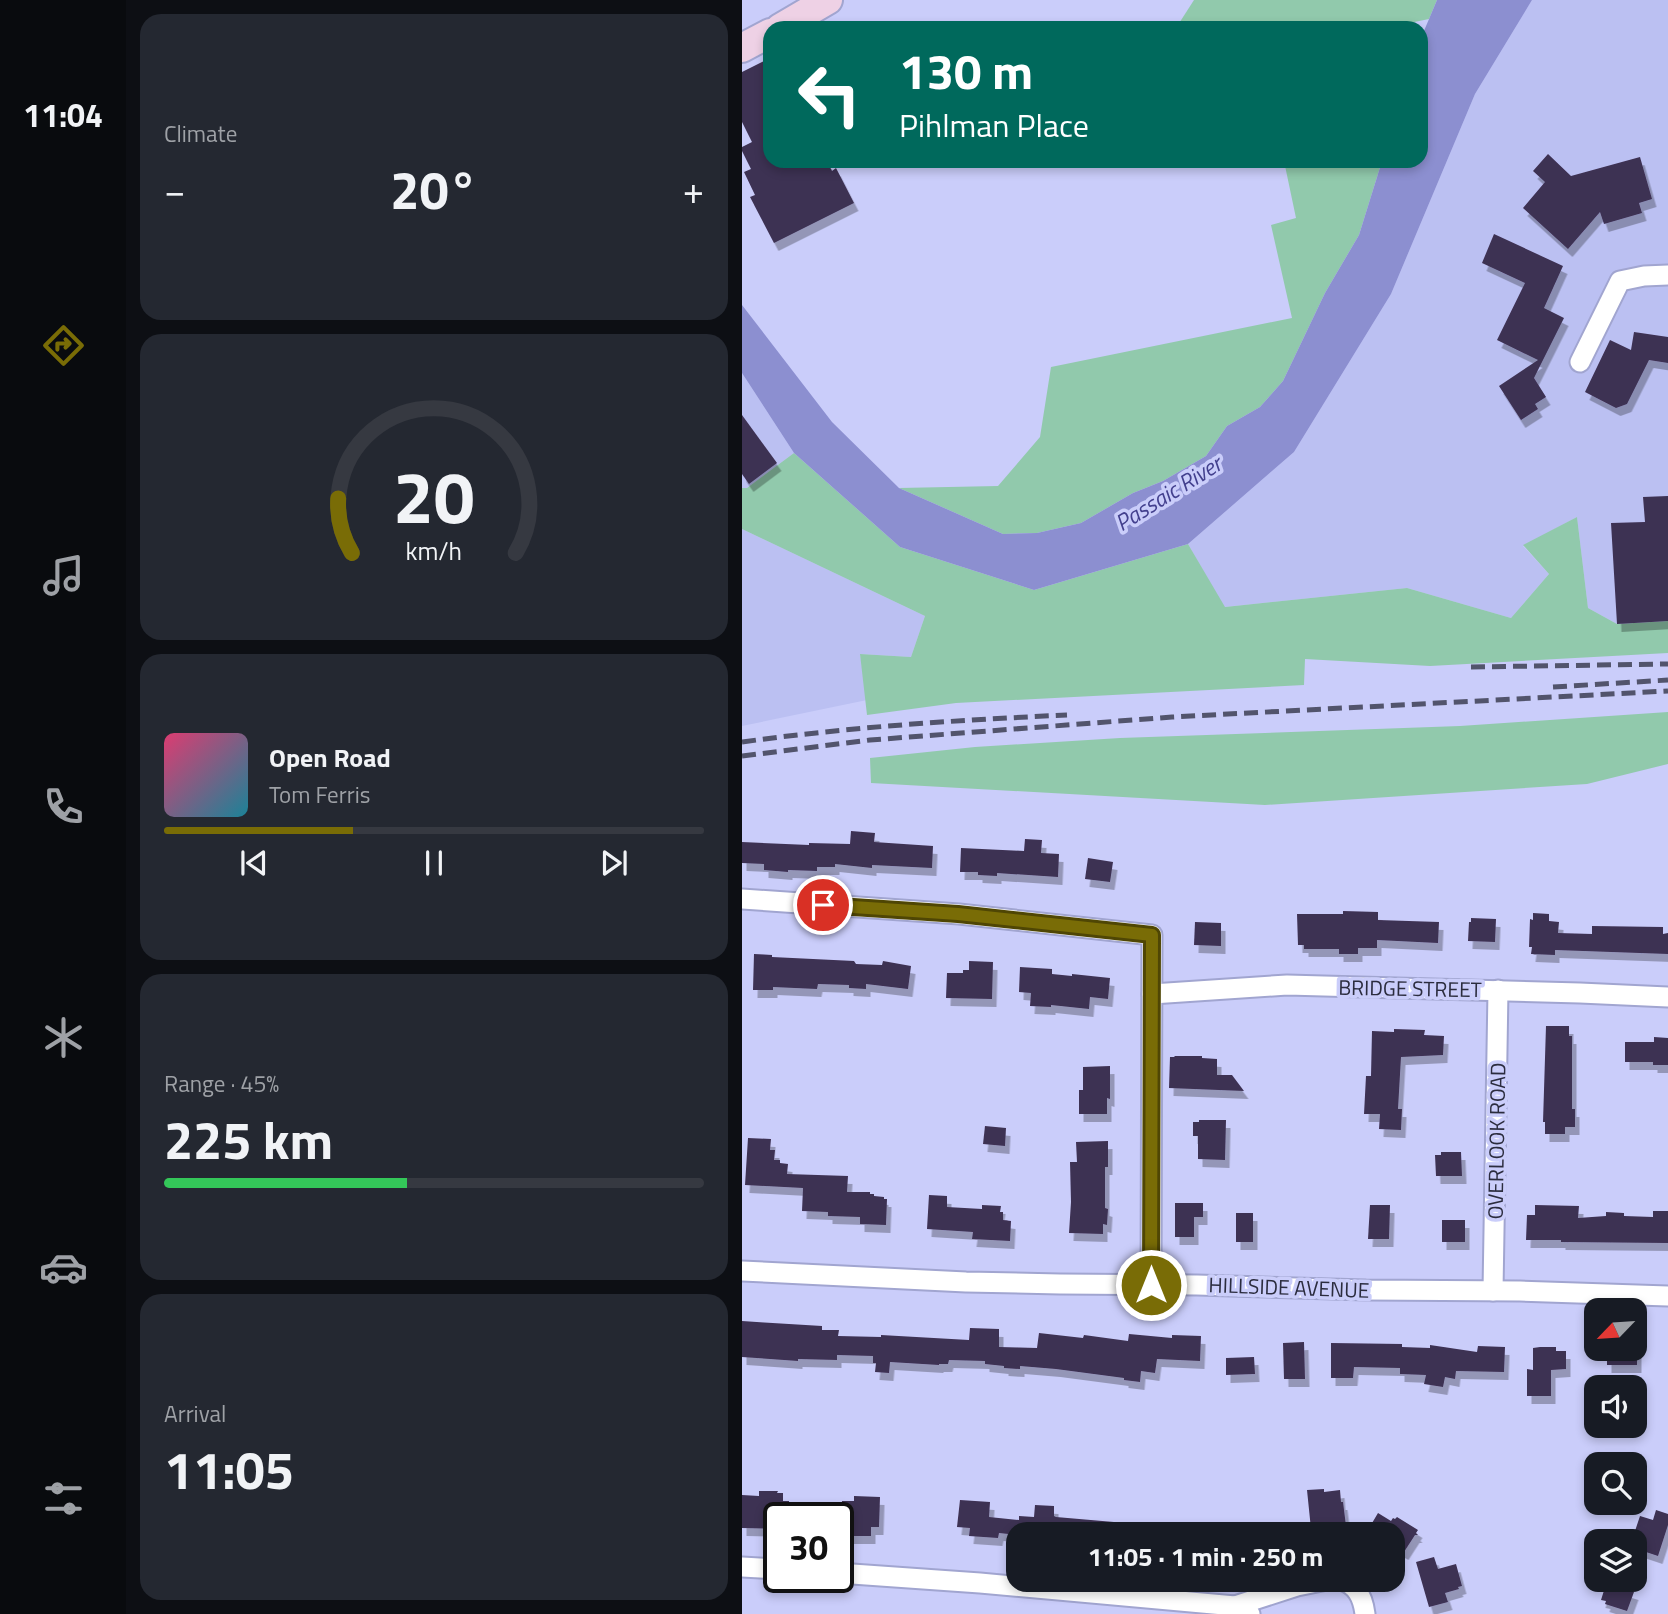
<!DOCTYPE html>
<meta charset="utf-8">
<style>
body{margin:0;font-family:"Titillium Web",sans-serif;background:#242831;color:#f1f3f6;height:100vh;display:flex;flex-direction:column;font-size:26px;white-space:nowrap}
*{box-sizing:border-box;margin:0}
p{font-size:23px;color:#9ea1a6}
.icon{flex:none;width:38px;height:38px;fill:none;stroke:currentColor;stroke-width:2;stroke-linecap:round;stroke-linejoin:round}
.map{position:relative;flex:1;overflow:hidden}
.panel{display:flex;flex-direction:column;gap:14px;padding:14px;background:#0d0f14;width:616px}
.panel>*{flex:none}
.hud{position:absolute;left:21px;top:21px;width:665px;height:147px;border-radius:21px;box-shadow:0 4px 10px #0003;background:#00695c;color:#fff;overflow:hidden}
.needle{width:46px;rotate:245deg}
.buttons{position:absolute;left:842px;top:1298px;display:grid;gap:14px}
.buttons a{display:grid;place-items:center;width:63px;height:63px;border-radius:14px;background:#171b24;box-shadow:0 4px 10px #0003;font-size:35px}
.speed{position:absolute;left:21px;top:1502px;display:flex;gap:14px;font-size:35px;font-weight:700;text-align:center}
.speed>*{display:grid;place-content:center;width:91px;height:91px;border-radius:50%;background:#171b24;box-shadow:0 4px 10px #0003;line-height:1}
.speed .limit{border:4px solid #111;border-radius:10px;background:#fff;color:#111}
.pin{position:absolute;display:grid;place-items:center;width:60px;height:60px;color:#fff;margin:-30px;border:4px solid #fff;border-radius:50%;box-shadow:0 2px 7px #0007}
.me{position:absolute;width:77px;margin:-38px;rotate:0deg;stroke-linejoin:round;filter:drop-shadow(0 0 5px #0008)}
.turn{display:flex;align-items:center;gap:24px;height:147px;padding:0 21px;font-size:32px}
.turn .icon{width:91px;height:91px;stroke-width:2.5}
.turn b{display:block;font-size:49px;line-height:60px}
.big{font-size:52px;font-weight:700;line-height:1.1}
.panel .card{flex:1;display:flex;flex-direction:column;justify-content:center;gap:10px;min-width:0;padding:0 24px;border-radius:21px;background:#242831}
.panel .dial{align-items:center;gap:0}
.dial svg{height:182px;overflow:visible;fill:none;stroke:#363941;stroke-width:7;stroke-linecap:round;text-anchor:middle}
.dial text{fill:#f1f3f6;stroke:none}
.song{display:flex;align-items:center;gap:21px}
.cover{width:84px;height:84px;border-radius:10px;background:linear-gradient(135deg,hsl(340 70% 55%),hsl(190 70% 35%))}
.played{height:7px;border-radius:4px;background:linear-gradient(90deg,#796c06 35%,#363941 35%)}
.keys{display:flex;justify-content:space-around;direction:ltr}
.heat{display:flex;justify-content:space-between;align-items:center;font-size:38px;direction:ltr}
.charge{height:10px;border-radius:5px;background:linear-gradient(90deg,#34c759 45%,#363941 0)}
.trip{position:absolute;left:264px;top:1522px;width:399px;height:70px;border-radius:21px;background:#171b24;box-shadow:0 4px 10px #0003;font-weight:700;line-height:70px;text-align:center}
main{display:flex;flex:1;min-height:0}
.tabs{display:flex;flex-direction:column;width:126px;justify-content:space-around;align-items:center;background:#090b0e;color:#9ea1a6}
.tabs .icon{width:49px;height:49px}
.tabs .selected{color:#796c06}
.tabs b{font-size:32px;color:#f1f3f6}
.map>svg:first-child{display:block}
.built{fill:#bbc0f2}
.green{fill:#91c9ac}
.water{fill:#8c8fd0}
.building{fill:#3e3153;filter:url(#shadow)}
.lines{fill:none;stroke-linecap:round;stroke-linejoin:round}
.street-casing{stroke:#a1a5d0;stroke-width:23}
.secondary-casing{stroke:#a1a5d0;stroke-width:32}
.street{stroke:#fff;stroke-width:19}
.secondary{stroke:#eed1e5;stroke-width:28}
.rail{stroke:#52546c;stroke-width:5;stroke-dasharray:14 7;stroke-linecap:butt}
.route-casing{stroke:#4f4604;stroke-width:18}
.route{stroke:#796c06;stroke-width:12}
.labels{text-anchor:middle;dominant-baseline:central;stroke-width:7;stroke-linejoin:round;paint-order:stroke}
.street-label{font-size:21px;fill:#2b2c3e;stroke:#cacdfa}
.water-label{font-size:23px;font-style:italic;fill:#43408e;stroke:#cacdfa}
</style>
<main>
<nav class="tabs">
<b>11:04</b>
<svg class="icon selected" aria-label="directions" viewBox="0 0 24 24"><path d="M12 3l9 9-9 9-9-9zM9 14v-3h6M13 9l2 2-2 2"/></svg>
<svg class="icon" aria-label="music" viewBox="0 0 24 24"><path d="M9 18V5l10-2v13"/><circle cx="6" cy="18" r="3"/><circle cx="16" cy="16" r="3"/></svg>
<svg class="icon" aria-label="phone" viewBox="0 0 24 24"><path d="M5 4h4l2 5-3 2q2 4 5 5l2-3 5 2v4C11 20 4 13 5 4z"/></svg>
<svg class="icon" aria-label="climate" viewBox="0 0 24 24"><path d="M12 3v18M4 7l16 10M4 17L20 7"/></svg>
<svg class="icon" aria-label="car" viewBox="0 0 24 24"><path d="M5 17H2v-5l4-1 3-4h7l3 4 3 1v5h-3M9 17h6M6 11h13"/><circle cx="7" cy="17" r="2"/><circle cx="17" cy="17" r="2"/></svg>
<svg class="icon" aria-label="filters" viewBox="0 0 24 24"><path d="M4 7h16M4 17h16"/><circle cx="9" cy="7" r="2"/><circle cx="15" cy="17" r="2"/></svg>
</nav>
<section class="panel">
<div class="card"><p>Climate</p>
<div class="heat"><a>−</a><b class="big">20°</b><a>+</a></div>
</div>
<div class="card dial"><svg viewBox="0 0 100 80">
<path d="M14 69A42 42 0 1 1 86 69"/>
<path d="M14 69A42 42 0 0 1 8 45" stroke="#796c06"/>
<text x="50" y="56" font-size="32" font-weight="700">20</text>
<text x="50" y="72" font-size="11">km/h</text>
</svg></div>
<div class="card">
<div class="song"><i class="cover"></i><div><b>Open Road</b><p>Tom Ferris</p></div></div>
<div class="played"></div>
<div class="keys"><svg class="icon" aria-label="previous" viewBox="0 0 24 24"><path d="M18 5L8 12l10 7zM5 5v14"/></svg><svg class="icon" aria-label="pause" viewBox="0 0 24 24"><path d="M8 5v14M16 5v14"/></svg><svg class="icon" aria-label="next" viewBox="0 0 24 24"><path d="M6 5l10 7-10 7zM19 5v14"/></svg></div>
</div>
<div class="card"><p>Range · 45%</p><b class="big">225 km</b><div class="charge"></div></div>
<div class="card"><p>Arrival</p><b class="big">11:05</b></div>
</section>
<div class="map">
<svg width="926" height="1614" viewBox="0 0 926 1614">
<defs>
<filter id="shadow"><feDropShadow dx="4.5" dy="8" stdDeviation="0" flood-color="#0004"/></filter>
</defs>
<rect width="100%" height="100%" fill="#cacdfa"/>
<g class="built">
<polygon points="790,0 926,0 926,621 875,624 846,608 835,517 781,546 807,574 769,618 665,588 482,607 446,544 552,452 649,294 733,94"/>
<polygon points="0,373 52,453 5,488 0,488"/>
<polygon points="0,529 183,616 169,657 118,654 125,700 0,726"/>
</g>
<g class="green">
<polygon points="452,0 695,0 687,19 643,28 434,28"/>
<polygon points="542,161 640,161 617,235 583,293 541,381 518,407 485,426 464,456 421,481 391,493 339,523 295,533 261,534 157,488 256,486 298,437 309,367 550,318 529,225 554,218"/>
<polygon points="52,453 158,547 292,590 446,544 483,607 665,588 769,618 807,574 781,545 835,517 846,608 875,624 926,621 926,653 688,666 563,659 562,685 214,703 125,715 118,654 169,657 183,616 0,529 0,488 5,488"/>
<polygon points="926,712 926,764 845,784 523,805 129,783 128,758 233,747 378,738 718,726"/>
</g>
<polygon class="water" points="695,0 790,0 733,94 649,294 552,452 446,544 292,590 158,547 52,453 0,373 0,305 90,422 157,488 261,534 295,533 339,523 391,493 421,481 464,456 485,426 518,407 541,381 583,293 617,235 640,161 679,161 679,38"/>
<g class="building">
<polygon points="28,58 28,161 85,161 90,171 94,168 112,203 32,243 8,197 13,195 2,172 9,169 0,151 0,147 10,142 0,122 0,72"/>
<polygon points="806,154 829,176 898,157 910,199 897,203 900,213 862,224 858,212 826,249 781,208 803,182 791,171"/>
<polygon points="752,234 821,266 802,308 822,318 792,378 804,397 793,404 796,409 779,420 757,386 796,360 755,340 783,283 740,263"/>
<polygon points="892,332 926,337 926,363 907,360 885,404 874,408 843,392 868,340 889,350"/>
<polygon points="0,415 35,463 7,484 0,474"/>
<polygon points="926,496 926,621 875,624 869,523 903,522 901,497"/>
<polygon points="109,831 133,833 132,842 191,846 190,868 130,865 130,868 93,864 93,867 75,867 75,871 46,870 46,872 22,870 22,864 0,863 0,842 67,845 67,843 108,844"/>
<polygon points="283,839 300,840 299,853 317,854 316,877 255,873 255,876 236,875 236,872 218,872 219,848 282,851"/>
<polygon points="346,858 371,862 368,882 343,879"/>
<polygon points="601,911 636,912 636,920 697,922 696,943 635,940 635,948 616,948 616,954 597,954 597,949 562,949 562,945 556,945 555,914 601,914"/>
<polygon points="791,913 807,914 807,921 817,922 816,933 850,934 850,926 921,927 921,934 926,933 926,954 813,950 813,955 789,954 790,947 787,947 788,919 791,920"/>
<polygon points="729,918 754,919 753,942 726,941 727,922 729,922"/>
<polygon points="453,922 479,923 479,946 452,945"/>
<polygon points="12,954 30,955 30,957 112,961 114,964 140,965 141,961 169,966 166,989 124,984 124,989 107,988 107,985 76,984 75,989 31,987 31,990 11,990"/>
<polygon points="227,961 251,962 250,999 204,998 205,973 221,973 221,970 227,970"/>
<polygon points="278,967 310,969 310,974 330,976 330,974 368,978 366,999 348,997 347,1009 309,1005 309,1007 288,1006 289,993 277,992"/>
<polygon points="804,1026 827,1026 827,1036 830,1036 830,1109 833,1109 833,1127 823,1127 823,1134 803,1134 803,1122 801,1122"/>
<polygon points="652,1029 683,1030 682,1035 702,1036 701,1055 659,1057 656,1109 660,1109 659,1130 637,1129 638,1114 622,1114 624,1076 629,1076 630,1031 652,1032"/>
<polygon points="912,1037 926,1038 926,1065 911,1065 911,1062 883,1062 883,1042 912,1042"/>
<polygon points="433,1056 460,1056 460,1058 475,1059 475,1075 490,1075 502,1091 427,1088 428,1057 432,1057"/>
<polygon points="368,1066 368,1099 365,1098 365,1114 337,1114 337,1090 341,1090 341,1067"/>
<polygon points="457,1120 484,1120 483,1160 456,1159 456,1136 451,1136 451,1122 457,1122"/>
<polygon points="243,1126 264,1128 263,1146 241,1144"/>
<polygon points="6,1138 29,1139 28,1150 33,1150 32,1160 38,1160 38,1163 46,1164 45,1174 106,1176 105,1192 128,1192 128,1194 132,1194 132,1196 142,1197 142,1199 145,1199 144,1225 118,1224 118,1217 86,1216 86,1212 60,1211 61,1188 3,1185"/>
<polygon points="366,1141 366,1167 363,1167 363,1208 366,1209 365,1225 361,1224 361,1234 327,1233 329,1202 328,1162 335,1162 334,1142"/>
<polygon points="699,1152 719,1152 720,1176 694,1176 693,1155 699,1155"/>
<polygon points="187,1195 205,1196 205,1207 240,1209 240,1205 259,1206 258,1212 261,1212 261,1220 269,1221 268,1241 230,1239 231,1232 185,1229"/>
<polygon points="433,1203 461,1203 461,1217 452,1217 452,1237 433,1237"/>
<polygon points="628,1205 648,1205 647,1239 626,1239"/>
<polygon points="793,1205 837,1206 836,1218 864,1216 864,1212 882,1213 882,1216 911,1217 911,1211 926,1211 926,1243 819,1242 819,1240 784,1240 785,1215 793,1215"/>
<rect x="494" y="1213" width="17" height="29"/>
<rect x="700" y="1220" width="23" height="22"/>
<polygon points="0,1321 80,1326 80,1330 97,1330 96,1336 139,1337 139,1335 227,1340 228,1328 257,1329 257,1347 295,1348 297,1333 341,1338 342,1335 386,1341 387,1334 430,1338 430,1335 459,1336 458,1361 415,1359 413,1373 399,1371 398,1382 382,1380 382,1378 314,1369 278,1366 278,1369 262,1368 262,1366 243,1364 243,1361 207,1360 206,1364 197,1364 197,1365 148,1362 147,1373 133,1372 134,1363 131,1363 131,1356 95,1355 95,1360 56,1359 56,1361 0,1357"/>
<polygon points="562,1342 563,1379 542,1379 541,1343"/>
<polygon points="589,1343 660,1344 660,1347 688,1348 688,1345 735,1352 736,1346 763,1347 762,1372 714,1371 713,1379 703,1377 701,1387 682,1384 684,1375 658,1374 658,1368 612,1367 611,1378 589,1378"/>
<polygon points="798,1347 814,1347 814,1351 824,1351 824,1369 809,1370 809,1396 785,1396 785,1369 791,1370 791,1348"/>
<rect x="865" y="1349" width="30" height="16"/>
<polygon points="512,1357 513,1374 484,1375 484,1358"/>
<polygon points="582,1489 582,1492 598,1490 599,1502 601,1502 604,1526 569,1529 565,1490"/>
<polygon points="17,1491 36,1491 35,1493 41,1493 41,1501 47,1501 47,1517 37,1517 37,1529 0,1528 0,1495 17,1496"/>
<polygon points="112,1496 138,1497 137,1527 129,1527 129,1536 102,1536 102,1519 99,1519 100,1501 112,1501"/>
<polygon points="218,1500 248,1502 247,1517 277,1520 277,1516 292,1517 293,1505 312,1506 312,1516 314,1517 395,1524 395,1535 277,1535 257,1533 256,1538 227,1536 228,1528 215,1527"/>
<polygon points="914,1510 926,1514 926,1525 916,1556 892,1548 892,1534 898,1516 911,1520"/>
<polygon points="636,1513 649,1521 651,1518 653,1519 655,1517 676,1530 674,1533 676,1535 673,1535 662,1552 651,1546 651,1535 623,1535"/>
<polygon points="692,1557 696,1569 714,1564 720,1586 716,1587 717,1589 703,1593 706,1602 687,1607 674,1562"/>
<polygon points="869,1580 883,1585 882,1589 892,1592 885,1611 863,1604 864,1601 859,1600 865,1581 868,1582"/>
</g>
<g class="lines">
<g class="street-casing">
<g id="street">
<polyline points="838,362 878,281 902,276 926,275"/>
<polyline points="0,899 217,914 410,935 409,1285"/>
<polyline points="410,994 545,985 838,993 926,997"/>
<polyline points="0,1271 224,1282 318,1284 455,1285 624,1290 778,1291 926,1296"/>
<polyline points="751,1291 756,990"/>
<polyline points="0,1567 37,1569"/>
<polyline points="96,1573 238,1583 493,1606 508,1614"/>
<path d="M598,1580C615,1584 621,1598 623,1614"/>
<polyline points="493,1606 555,1586 585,1580"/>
</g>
</g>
<g class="secondary-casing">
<g id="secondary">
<polyline points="38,28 86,0"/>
<polyline points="0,48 28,33"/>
</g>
</g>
<use href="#street" class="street"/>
<use href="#secondary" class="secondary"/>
<g class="rail">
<polyline points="729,667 926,664"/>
<polyline points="811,687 926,680"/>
<path d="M0,742C108,727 216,720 325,715"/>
<polyline points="0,756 128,740 430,717 926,691"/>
</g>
</g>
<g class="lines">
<g class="route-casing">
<polyline id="route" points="81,905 216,914 410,935 409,1285"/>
</g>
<use href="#route" class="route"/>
</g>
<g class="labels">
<g class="street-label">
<text transform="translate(668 988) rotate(1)">BRIDGE STREET</text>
<text transform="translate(754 1141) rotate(-89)">OVERLOOK ROAD</text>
<text transform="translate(547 1287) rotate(2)">HILLSIDE AVENUE</text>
</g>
<g class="water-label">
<text transform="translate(426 493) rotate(-32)">Passaic River</text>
</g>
</g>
</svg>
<div class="buttons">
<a><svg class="needle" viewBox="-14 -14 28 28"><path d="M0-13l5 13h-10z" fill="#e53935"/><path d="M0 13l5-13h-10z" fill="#9ea1a6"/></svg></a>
<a><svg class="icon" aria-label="sound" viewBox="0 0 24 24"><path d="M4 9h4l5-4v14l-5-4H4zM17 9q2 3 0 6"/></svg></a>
<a><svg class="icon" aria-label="search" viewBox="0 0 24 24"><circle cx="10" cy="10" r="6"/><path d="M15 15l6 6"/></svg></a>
<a><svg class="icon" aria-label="layers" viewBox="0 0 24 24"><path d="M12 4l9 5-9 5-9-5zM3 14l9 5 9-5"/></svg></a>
</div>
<div class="speed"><div class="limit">30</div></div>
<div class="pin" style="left:81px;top:905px;background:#d93025"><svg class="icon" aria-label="arrive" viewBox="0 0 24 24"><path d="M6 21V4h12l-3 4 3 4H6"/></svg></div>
<svg class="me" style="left:409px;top:1285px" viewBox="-20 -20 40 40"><circle r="17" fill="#796c06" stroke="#fff" stroke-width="3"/><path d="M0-11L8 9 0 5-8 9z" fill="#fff"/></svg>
<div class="trip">11:05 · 1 min · 250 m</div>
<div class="hud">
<div class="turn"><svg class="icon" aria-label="left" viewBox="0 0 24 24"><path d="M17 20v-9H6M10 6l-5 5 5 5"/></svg><div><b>130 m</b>Pihlman Place</div></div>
</div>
</div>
</main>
